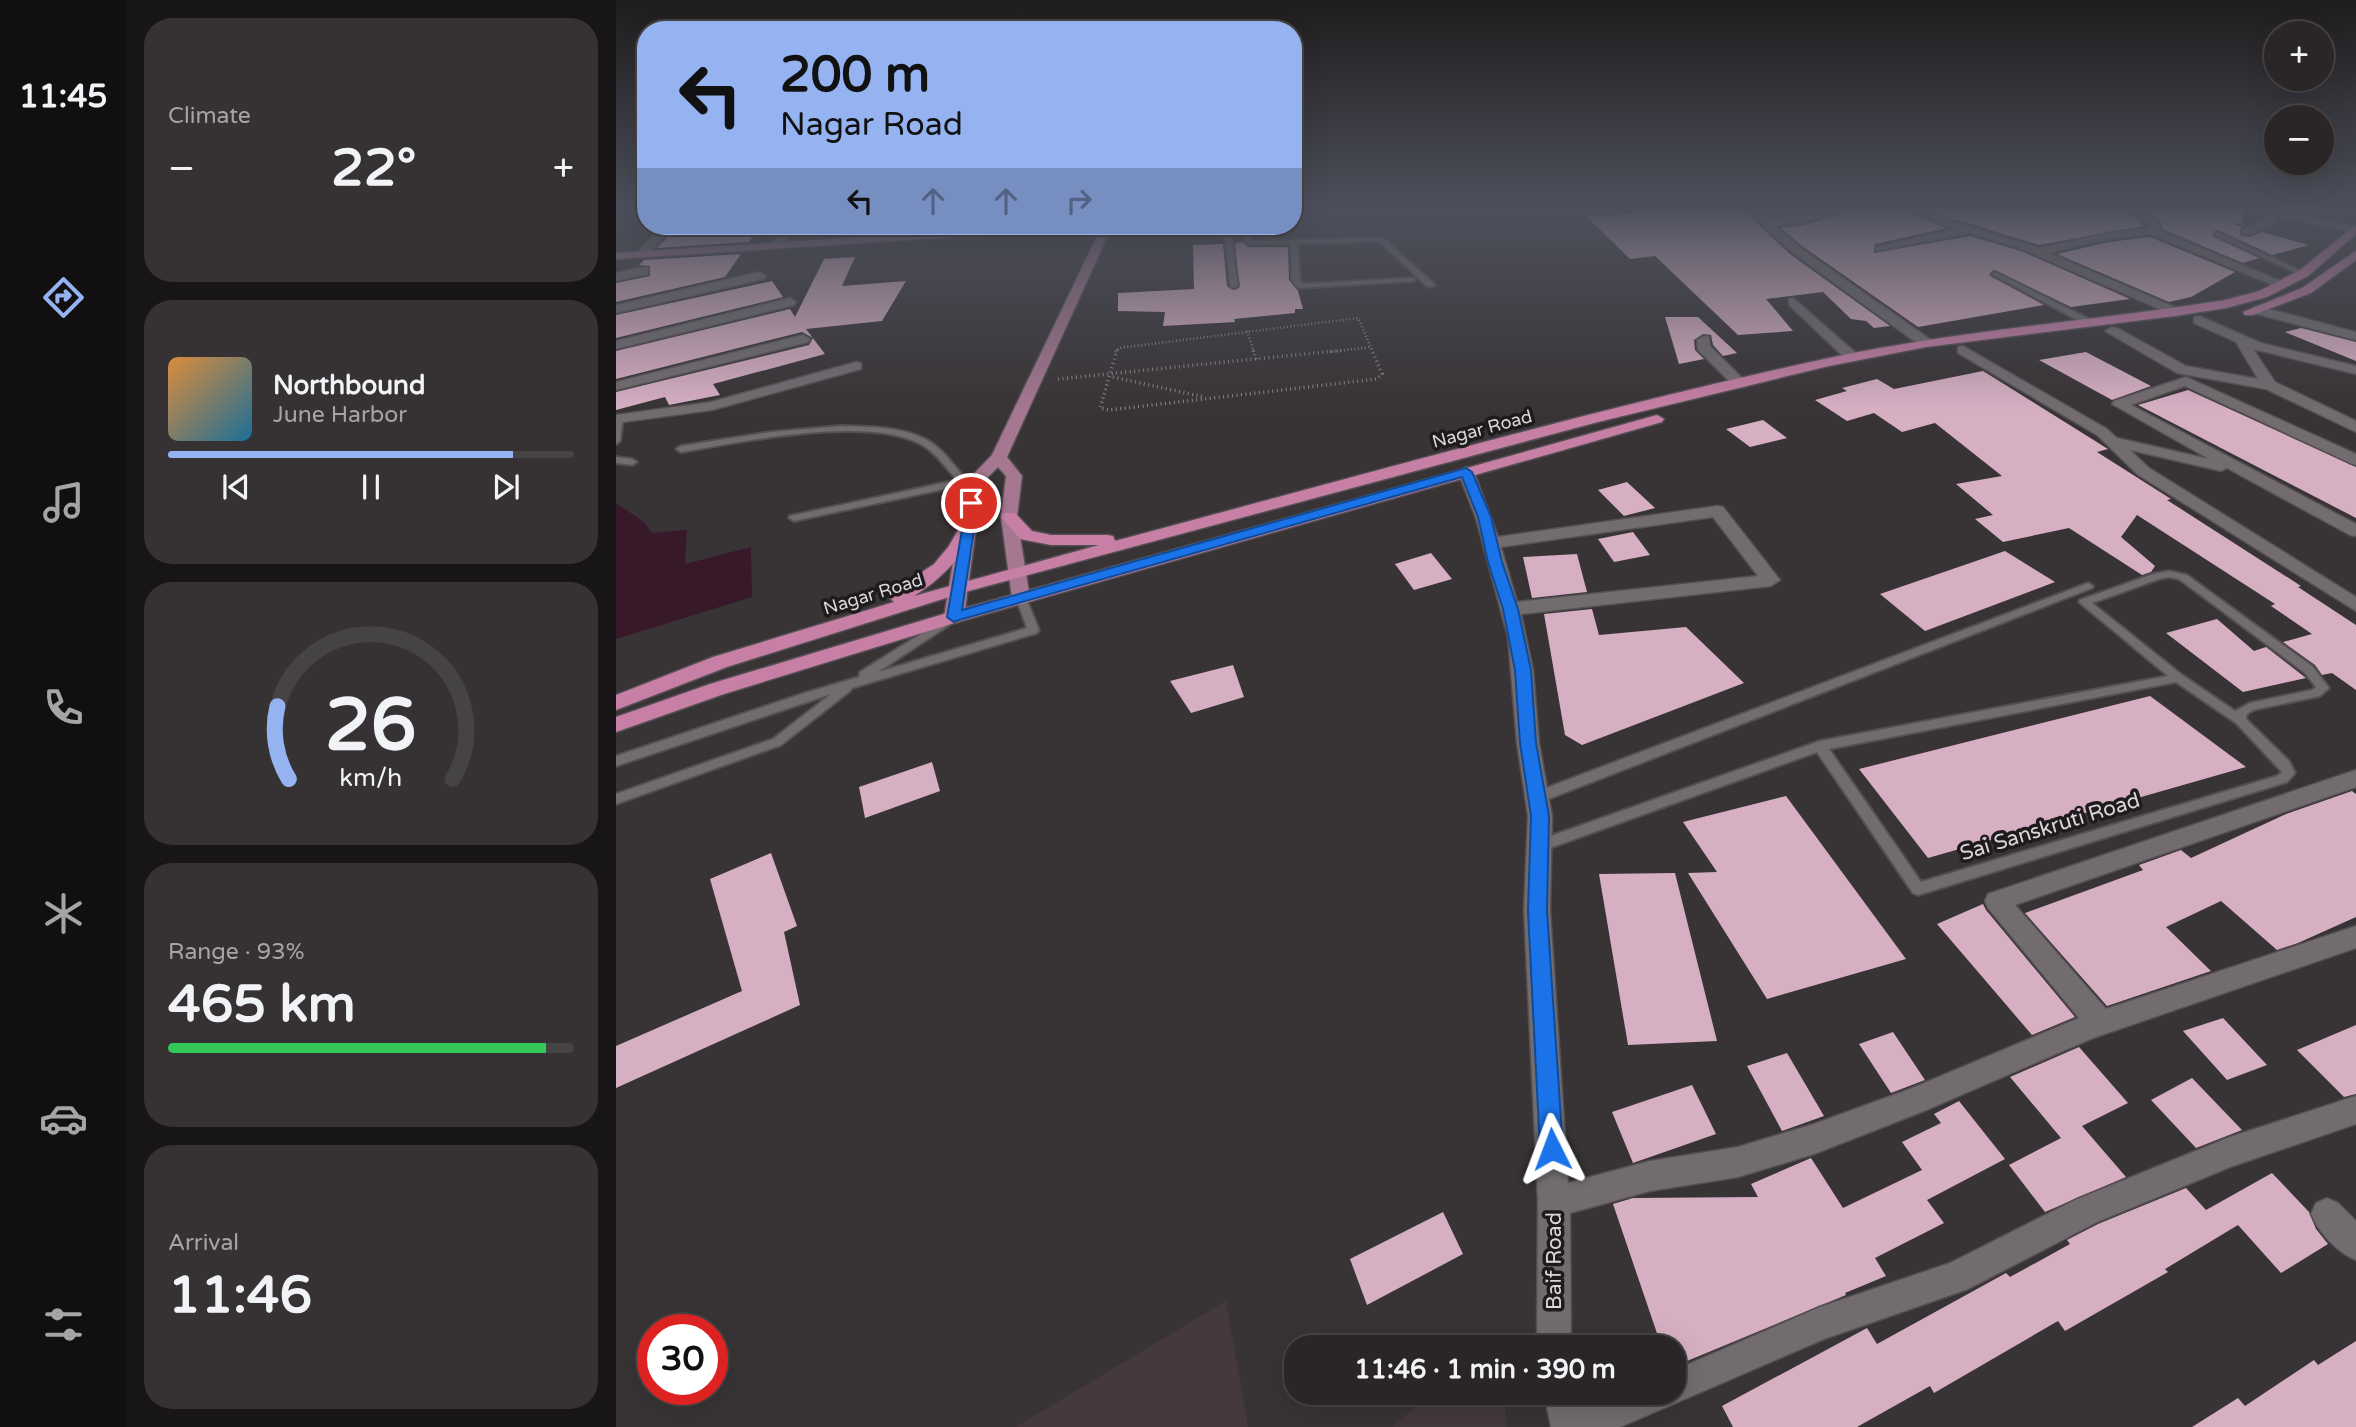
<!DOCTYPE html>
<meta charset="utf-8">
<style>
body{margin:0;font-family:"Varela Round",sans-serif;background:#363234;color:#f1f3f6;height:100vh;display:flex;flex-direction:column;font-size:26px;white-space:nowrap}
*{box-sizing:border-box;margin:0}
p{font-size:23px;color:#a5a5a8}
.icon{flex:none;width:38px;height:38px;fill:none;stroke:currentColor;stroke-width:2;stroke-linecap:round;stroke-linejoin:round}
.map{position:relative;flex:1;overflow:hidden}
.panel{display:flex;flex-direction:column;gap:18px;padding:18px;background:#171516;width:490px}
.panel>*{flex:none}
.guide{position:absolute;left:21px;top:21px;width:665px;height:214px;border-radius:28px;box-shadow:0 7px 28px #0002,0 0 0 2px #464345;background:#95b2f1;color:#111;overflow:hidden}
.tools{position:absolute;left:1648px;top:21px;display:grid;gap:14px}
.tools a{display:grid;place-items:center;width:70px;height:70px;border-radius:50%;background:#2a2628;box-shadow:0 7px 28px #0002,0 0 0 2px #464345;font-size:35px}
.speed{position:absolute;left:21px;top:1314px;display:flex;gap:14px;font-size:35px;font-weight:700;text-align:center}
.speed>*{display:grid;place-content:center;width:91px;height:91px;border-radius:50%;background:#2a2628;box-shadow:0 7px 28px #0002,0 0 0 2px #464345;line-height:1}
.speed .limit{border:10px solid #d22;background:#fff;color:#111}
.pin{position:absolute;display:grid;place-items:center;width:60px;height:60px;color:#fff;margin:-30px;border:4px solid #fff;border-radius:50%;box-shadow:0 2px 7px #0007}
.me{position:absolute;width:77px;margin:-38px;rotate:357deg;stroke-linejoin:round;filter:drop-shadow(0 0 5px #0008)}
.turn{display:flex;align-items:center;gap:24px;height:147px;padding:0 28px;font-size:32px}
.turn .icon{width:91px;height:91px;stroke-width:2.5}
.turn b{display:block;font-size:49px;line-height:60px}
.lanes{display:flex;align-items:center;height:66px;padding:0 28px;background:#0003;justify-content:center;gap:35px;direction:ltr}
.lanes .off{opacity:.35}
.big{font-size:52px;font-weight:700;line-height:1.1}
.panel .widget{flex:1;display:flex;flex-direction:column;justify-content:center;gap:10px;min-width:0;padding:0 24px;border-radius:28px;background:#363234}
.panel .dial{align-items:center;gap:0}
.dial svg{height:182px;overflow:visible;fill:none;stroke:#464345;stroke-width:7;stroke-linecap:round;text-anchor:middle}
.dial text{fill:#f1f3f6;stroke:none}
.song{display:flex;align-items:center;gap:21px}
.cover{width:84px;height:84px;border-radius:10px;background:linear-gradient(135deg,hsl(30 70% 55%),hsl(200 70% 35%))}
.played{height:7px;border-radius:4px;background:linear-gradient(90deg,#95b2f1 85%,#464345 85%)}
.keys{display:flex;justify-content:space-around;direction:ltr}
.heat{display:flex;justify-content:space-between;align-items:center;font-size:38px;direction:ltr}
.charge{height:10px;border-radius:5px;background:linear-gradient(90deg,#34c759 93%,#464345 0)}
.trip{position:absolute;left:668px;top:1335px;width:402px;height:70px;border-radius:28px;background:#2a2628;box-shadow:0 7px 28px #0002,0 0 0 2px #464345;font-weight:700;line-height:70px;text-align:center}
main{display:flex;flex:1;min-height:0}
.tabs{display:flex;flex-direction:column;width:126px;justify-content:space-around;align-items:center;background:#110f10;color:#a5a5a8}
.tabs .icon{width:49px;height:49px}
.tabs .active{color:#95b2f1}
.tabs b{font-size:32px;color:#f1f3f6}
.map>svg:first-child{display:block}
.built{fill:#45393f}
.water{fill:#38192a}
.building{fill:#d7afc3}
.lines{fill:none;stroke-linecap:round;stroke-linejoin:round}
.lane-casing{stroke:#544f52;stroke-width:4}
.street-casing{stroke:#544f52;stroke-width:3}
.primary-casing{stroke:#544f52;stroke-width:3}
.highway-casing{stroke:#544f52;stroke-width:3}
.path-far1{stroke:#8c8789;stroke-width:2.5;stroke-dasharray:1 2.5;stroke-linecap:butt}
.path{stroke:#8c8789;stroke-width:3.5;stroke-dasharray:1 3.5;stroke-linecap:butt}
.lane{fill:#726c6f;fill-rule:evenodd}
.street{fill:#726c6f;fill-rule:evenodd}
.primary{fill:#a57790;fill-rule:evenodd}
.highway{fill:#c77fa6;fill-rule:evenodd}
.route{fill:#1a73e8;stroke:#114b97;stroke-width:2}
.labels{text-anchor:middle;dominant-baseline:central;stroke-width:7;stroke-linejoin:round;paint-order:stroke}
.far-street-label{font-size:18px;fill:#dbd7d9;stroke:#1e1b1c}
.street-label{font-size:21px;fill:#dbd7d9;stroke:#1e1b1c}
</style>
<main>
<nav class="tabs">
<b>11:45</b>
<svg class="icon active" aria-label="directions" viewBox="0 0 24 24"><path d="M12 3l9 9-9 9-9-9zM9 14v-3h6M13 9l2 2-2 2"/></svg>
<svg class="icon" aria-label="music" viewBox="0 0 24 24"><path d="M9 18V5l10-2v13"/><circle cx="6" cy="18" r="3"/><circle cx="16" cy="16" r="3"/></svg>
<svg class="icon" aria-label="phone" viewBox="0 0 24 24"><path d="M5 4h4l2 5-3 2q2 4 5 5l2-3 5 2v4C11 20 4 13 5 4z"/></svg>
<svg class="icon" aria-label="climate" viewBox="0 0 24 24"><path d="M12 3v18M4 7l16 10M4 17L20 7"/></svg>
<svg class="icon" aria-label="car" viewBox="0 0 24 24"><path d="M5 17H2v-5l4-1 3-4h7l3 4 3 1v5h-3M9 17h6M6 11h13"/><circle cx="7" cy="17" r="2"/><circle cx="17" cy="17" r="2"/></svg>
<svg class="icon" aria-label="filters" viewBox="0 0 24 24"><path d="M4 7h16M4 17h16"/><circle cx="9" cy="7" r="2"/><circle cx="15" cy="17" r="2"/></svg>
</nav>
<section class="panel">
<div class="widget"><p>Climate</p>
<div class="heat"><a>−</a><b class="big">22°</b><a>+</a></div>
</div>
<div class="widget">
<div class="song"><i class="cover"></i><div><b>Northbound</b><p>June Harbor</p></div></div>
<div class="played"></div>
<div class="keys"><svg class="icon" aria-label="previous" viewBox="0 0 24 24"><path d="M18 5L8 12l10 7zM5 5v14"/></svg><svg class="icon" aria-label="pause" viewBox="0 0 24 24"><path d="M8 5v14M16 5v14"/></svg><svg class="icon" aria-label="next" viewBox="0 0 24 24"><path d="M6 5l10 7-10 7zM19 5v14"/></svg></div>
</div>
<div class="widget dial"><svg viewBox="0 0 100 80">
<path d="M14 69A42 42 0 1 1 86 69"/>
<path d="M14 69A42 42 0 0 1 9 37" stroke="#95b2f1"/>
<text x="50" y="56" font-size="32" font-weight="700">26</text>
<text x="50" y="72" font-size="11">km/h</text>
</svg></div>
<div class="widget"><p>Range · 93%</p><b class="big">465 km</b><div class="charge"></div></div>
<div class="widget"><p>Arrival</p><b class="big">11:46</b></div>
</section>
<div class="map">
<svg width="1740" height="1427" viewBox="0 0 1740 1427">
<rect width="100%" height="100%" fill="#383335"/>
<g class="built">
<polygon points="610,1301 632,1427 400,1427"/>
<polygon points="817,1393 889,1393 890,1427 776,1427"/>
</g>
<polygon class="water" points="0,503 28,522 36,533 71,530 69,564 135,547 136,597 0,639"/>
<g class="building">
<polygon points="1022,210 1127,210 1174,254 1274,326 1258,328 1250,321 1235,319 1207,292 1150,299 1177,331 1122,335 1039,256 1014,259 971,217 1025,213"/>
<polygon points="1236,210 1282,210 1331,228 1259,244 1258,253 1354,236 1405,251 1514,299 1455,307 1378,270 1373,274 1376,277 1428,305 1302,327 1186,246 1165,228 1189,225"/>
<polygon points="1308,210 1509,210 1528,226 1423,245"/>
<polygon points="1527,210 1626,210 1627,222 1618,224 1627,227 1624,229 1624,236 1634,237 1646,232 1693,245 1656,255 1602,230 1598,231 1598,237 1643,258 1627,263 1546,229 1545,222"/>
<polygon points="144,226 133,242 41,248 61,227"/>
<polygon points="1534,237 1619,272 1575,297 1553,302 1441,254 1493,242"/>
<polygon points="627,242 632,247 672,247 673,280 682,291 687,309 679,309 679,313 618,319 619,322 547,326 549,312 502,311 502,293 578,289 577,245 607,244 611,286 617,290 623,288 619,243"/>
<polygon points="125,254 109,277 0,302 0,283 34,276 34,266 23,265 28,260"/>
<polygon points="239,257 226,286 290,281 266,321 190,329 209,354 97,384 104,395 53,405 49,397 0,410 0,392 193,345 197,338 186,332 0,379 0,351 174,309 179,317 208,259"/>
<polygon points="156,281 167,297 0,338 0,315"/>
<polygon points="1049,317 1082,317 1121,353 1107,356 1097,345 1095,335 1087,334 1078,340 1079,350 1088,359 1063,364"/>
<polygon points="1685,328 1740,342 1740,361 1669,332"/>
<polygon points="1470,352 1535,386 1496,400 1423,360"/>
<polygon points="1367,371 1492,449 1481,452 1555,499 1551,500 1685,586 1682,587 1740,625 1740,690 1716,673 1706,675 1699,665 1667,642 1696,634 1655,606 1659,604 1521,515 1505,537 1539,566 1535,572 1526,575 1453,528 1387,542 1359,519 1377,515 1340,484 1386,476 1319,423 1286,432 1258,413 1231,421 1199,400 1231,391 1226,388 1261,379 1278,389"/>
<polygon points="1572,390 1740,467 1740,518 1522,405"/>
<polygon points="1147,420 1171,438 1134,447 1110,429"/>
<polygon points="1011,482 1039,508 1008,516 982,490"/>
<polygon points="1017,532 1034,555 998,562 982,539"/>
<polygon points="1389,551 1439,582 1309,631 1264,594"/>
<polygon points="815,553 836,579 798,590 779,564"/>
<polygon points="961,554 971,592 916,598 907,557"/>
<polygon points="976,609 983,635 1070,627 1128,683 966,745 949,735 928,614"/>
<polygon points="1601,619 1638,651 1650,647 1690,678 1627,692 1550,633"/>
<polygon points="617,665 628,697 575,713 554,681"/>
<polygon points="1534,696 1630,767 1312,858 1243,769"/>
<polygon points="316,762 324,791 249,818 243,787"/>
<polygon points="1736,791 1740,794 1740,917 1682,943 1661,950 1605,901 1550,927 1595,971 1491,1006 1409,913 1527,870 1523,865 1565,850 1575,858 1670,814"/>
<polygon points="1170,796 1290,959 1151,999 1072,873 1101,872 1067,822"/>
<polygon points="155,853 181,926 168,932 184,1005 0,1088 0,1046 126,991 94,879"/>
<polygon points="1059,873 1101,1041 1012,1045 983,874"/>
<polygon points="1367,904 1370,910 1459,1017 1416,1035 1321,924"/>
<polygon points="1607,1018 1651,1065 1611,1080 1567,1031"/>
<polygon points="1740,1025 1740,1094 1728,1097 1681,1050"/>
<polygon points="1277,1032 1309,1080 1275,1093 1243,1044"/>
<polygon points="1463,1047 1512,1103 1466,1126 1510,1177 1429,1212 1393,1165 1445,1138 1394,1077"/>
<polygon points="1171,1053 1208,1116 1166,1131 1131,1066"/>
<polygon points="1576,1078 1626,1130 1580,1148 1535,1100"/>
<polygon points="1076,1085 1100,1134 1017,1163 996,1112"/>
<polygon points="1343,1101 1389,1159 1311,1200 1328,1223 1259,1258 1270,1276 1229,1293 1230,1295 1059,1366 1059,1348 1046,1348 997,1204 1017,1198 1142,1197 1135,1184 1195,1158 1227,1208 1306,1170 1286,1142 1325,1123 1318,1114"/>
<polygon points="1656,1173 1693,1212 1700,1229 1712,1244 1665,1273 1622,1225 1549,1269 1552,1272 1449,1331 1442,1321 1318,1393 1314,1386 1241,1427 1117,1427 1106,1406 1251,1328 1261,1344 1390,1273 1394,1277 1454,1244 1451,1240 1482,1224 1570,1188 1590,1210"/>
<polygon points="827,1212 847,1254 751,1305 734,1259"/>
<polygon points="1740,1341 1740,1427 1576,1427 1622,1398 1629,1406 1698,1360 1702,1365"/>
</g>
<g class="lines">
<g class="lane-casing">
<g id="lane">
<polygon points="608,226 614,226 622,286 618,288 614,286"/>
<polygon points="626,226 632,226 631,235 636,241 767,238 819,285 812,287 763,241 681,244 684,280 687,284 796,278 798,279 798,281 682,288 676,280 675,244 632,244 625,235"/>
<polygon points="1601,232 1689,273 1690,274 1685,275 1599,235 1599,233"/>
<polygon points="1379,272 1475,320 1476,322 1469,324 1377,275 1376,274"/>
<polygon points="3,415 7,418 4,441 0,444 0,416"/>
<path d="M225,426C255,427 290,426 316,443C329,452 339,467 350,479H358L363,482L358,485H347L178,521L173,518L174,516L341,480C331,469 321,454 308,446C255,414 125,442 65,452L60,449L65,446L155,432Z"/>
<polygon points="0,457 16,459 21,462 16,465 0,463"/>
<path d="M1553,571L1571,575L1697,667L1713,688L1704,696L1637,710L1631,714L1630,719L1673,761L1679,773L1671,782L1302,895L1297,893L1201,752L928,850L923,851L918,850L916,846L918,842L1204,741L1552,676L1463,602L1464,600L1537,574ZM1553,577L1563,579L1689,673L1700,687L1696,690L1634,703L1619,711L1566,675L1476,603L1543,579ZM1560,682L1620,723L1666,772L1661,776L1305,882L1213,749Z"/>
<polygon points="1472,583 1477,586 1476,588 927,801 917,801 915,797 917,793"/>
<polygon points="405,595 410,598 423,630 421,633 236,688 234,691 165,745 0,804 0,794 157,739 215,694 0,766 0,756 189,693 243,677 244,672 329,619 333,617 339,621 262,672 411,628 400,598"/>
</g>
</g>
<g class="street-casing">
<g id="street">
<polygon points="1129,210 1140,210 1152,220 1215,210 1233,210 1188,222 1159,226 1184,248 1315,340 1315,346 1305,346 1176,252"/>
<polygon points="1285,210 1300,210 1423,248 1493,233 1532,228 1533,226 1511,210 1523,210 1544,224 1545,226 1542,230 1674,285 1664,288 1534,234 1493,239 1433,253 1563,309 1563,315 1559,316 1406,249 1354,233 1260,251 1260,247 1341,229"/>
<polygon points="1647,210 1661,210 1738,227 1740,233 1660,216 1656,225 1634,234 1626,234 1626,230 1648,221"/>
<polygon points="47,226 58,226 30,256 22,256 22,252"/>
<polygon points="171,226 181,226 165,248 157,248 155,246"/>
<polygon points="28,267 32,268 32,274 0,281 0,273"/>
<polygon points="144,272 150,276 148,279 0,313 0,305"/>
<polygon points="174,298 180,302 178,305 0,349 0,341"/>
<polygon points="1177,298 1241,354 1241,360 1231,360 1173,305 1173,299"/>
<polygon points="1641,306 1740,332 1740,340 1637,313 1637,307"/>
<polygon points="1583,316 1645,343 1740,366 1740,374 1637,349 1659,382 1740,421 1740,432 1650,389 1561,373 1489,331 1496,327 1501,328 1570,366 1642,379 1620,342 1578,323 1578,317"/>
<polygon points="187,335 194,339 192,342 0,390 0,382"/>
<polygon points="1088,336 1093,337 1094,346 1129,381 1129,387 1119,387 1082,350 1081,340"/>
<polygon points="1347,346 1491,429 1501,438 1593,459 1496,404 1498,401 1570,377 1740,454 1740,465 1734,463 1569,386 1515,405 1740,524 1740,536 1734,535 1611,468 1605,471 1514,450 1533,468 1740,597 1740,611 1521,474 1481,435 1342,353 1342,347"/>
<polygon points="240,362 245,363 245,369 96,410 0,423 0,415 95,402"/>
<path d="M850,467L858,472L882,537L1101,506L1107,507L1164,580L1155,586L905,614L917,670L923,743L936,816L934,910L952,1183L1034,1161L1122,1147L1198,1124L1294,1089L1463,1018L1372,908L1369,901L1372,894L1740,770V787L1399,905L1490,1009L1740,926V948L1477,1038L1308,1111L1198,1154L1122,1177L1034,1191L954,1213L955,1348H921L922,1202L908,910L912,816L901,743L892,637L860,518L842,472ZM1097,517L1142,576L901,602L885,547Z"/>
<polygon points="1740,1096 1740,1124 1614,1167 1481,1222 1352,1289 1208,1339 1004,1427 935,1427 928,1393 964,1393 966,1406 1001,1393 1059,1393 1059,1370 1204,1307 1334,1263 1459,1200 1614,1137"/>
<path d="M1711,1198L1722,1203L1740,1221V1260C1721,1252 1703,1233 1695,1214L1700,1203Z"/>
</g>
</g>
<g class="primary-casing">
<g id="primary">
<polygon points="677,210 709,210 704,213 677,215"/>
<polygon points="417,226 469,226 464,229 0,259 0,253"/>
<polygon points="486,226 496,226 391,457 406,476 401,517 414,598 405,604 396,598 385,517 390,476 382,467 366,483 348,617 338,623 331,621 328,617 350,482 376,455"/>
</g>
</g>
<g class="highway-casing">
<g id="highway">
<path d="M1740,225V234L1692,276L1651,297L1610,308L1559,316L1310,347L1213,366L982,422L349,592L111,667L0,710V695L97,657L278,602L273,597L275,593L318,564L333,546L347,521H359L362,525C347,556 327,578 298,596L483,545H435L404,539L385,517L387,513H399L416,531L435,535H491L497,536L499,541C736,478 973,410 1213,358C1344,330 1477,321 1609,300L1643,291L1684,270Z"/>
<polygon points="1740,251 1740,260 1695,293 1637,315 1629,315 1627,312 1686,288"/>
<polygon points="1041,415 1048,419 1046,422 345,621 108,694 0,732 0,717 94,684 331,613"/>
</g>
</g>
<g class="path-far1">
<polyline points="631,331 638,352"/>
<polyline points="499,352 503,348 742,318 757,352"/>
<polyline points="714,352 755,347"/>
</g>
<g class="path">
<polyline points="501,350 484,408 493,410 761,379 766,374 756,350"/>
<polyline points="637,350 641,361"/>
<polyline points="497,377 588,397"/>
<polyline points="442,379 728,350"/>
</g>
<use href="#lane" class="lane"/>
<use href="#street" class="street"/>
<use href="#primary" class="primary"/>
<use href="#highway" class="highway"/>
</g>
<linearGradient id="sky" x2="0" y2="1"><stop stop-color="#1f1c1d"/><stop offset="0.51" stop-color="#4d505c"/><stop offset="1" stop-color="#4d505c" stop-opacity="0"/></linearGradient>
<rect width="1740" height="410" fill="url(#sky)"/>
<polygon class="route" points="850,468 856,472 875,517 886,562 902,609 915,670 920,743 933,816 931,911 947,1149 944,1157 936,1160 928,1157 924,1149 912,911 915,816 904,743 899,670 887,609 872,562 862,517 846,477 343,620 338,622 331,617 351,501 360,501 362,503 346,610"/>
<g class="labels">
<g class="far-street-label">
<text transform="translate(866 429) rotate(-15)">Nagar Road</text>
<text transform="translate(257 594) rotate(-17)">Nagar Road</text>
</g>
<g class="street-label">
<text transform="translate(1434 827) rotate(-17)">Sai Sanskruti Road</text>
<text transform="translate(938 1261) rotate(-90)">Baif Road</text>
</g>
</g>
</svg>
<div class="tools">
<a>+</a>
<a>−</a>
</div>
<div class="speed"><div class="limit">30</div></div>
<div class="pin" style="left:355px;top:503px;background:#d93025"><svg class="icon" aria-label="arrive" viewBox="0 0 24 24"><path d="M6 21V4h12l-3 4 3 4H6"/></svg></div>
<svg class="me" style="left:936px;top:1149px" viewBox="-20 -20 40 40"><path d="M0-17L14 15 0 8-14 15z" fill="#1a73e8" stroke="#fff" stroke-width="4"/></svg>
<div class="trip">11:46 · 1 min · 390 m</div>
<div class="guide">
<div class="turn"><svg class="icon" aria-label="left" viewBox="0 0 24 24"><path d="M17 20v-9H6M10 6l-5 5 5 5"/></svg><div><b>200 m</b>Nagar Road</div></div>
<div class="lanes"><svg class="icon" aria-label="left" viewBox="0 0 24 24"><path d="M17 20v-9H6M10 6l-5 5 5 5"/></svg><svg class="icon off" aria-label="ahead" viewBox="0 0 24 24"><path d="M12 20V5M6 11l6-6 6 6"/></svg><svg class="icon off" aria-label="ahead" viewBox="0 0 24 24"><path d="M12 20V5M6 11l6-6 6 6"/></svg><svg class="icon off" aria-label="right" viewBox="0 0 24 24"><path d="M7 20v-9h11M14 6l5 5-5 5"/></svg></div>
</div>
</div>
</main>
